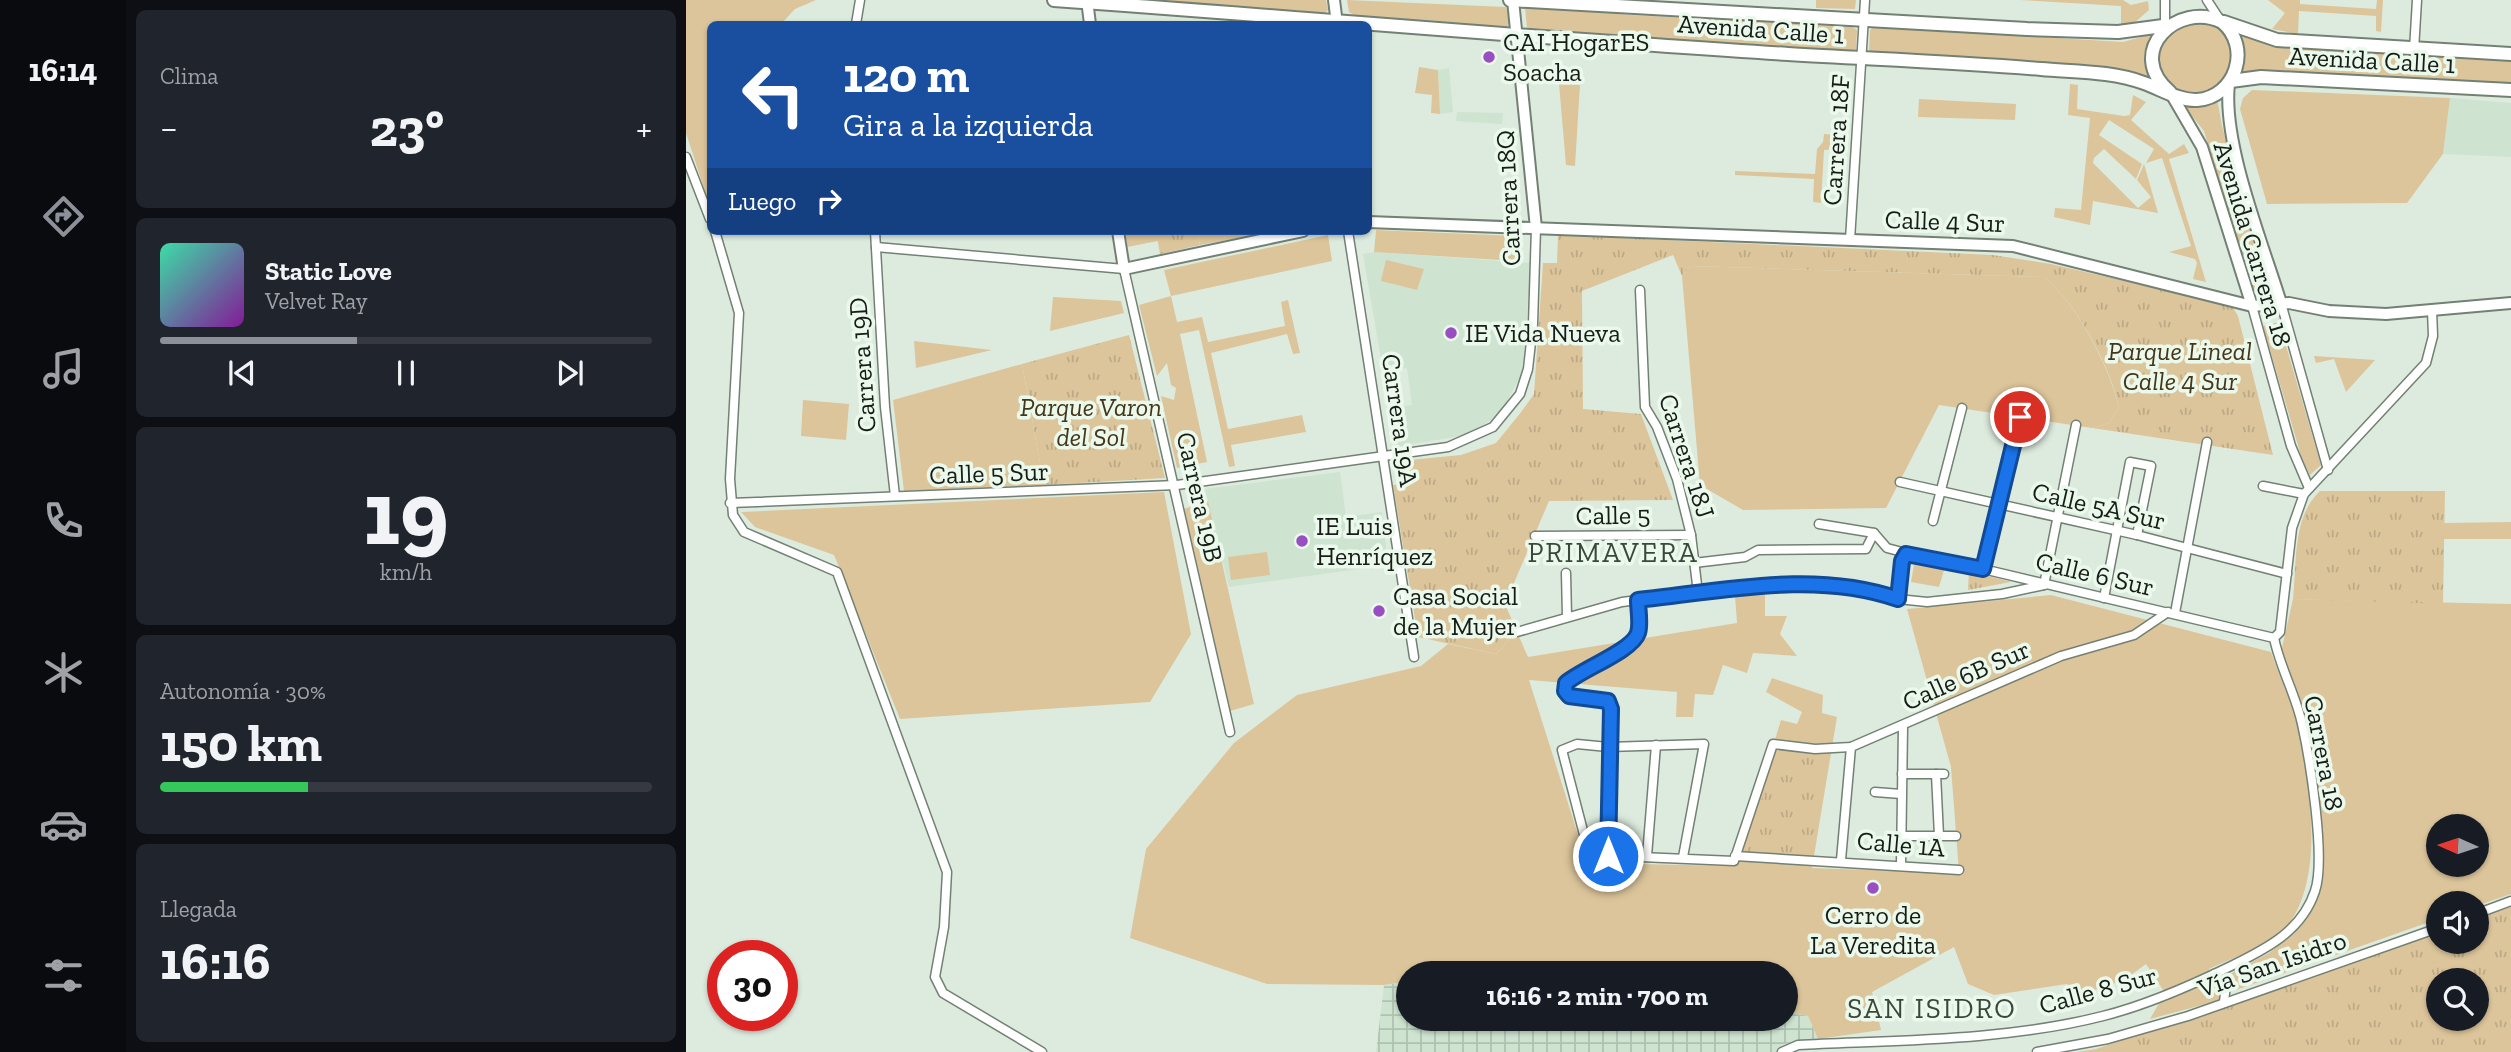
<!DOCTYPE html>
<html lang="es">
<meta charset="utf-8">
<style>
body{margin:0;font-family:"Zilla Slab",serif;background:#20242c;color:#f1f3f6;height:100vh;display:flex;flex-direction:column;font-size:26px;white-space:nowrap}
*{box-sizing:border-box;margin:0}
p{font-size:23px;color:#9ea1a6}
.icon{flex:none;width:38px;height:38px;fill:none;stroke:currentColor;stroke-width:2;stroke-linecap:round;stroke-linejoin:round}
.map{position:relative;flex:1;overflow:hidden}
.panel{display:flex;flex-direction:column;gap:10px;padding:10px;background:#0d0f14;width:560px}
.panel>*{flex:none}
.top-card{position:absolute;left:21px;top:21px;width:665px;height:214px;border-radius:10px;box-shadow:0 2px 5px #0004;background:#1a4fa0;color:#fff;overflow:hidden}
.needle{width:46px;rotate:273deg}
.buttons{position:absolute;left:1740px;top:814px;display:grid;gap:14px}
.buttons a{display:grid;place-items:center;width:63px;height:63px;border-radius:50%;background:#171b24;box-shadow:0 2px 5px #0004;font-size:35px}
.speed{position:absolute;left:21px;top:940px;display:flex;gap:14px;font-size:35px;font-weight:700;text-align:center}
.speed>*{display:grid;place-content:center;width:91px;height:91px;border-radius:50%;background:#171b24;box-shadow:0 2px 5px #0004;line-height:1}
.speed .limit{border:10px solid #d22;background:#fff;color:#111}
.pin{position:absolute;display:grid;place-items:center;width:60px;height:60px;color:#fff;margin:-30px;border:4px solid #fff;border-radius:50%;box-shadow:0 2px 7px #0007}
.me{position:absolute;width:77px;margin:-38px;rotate:0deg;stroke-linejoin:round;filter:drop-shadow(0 0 5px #0008)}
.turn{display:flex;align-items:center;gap:24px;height:147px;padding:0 21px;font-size:32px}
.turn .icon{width:91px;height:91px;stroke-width:2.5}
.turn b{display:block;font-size:49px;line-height:60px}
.then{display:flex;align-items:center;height:66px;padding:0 21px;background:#0003;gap:14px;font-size:26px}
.big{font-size:52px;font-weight:800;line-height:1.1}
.panel .card{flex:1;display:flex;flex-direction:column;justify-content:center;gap:10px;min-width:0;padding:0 24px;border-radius:10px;background:#20242c}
.panel .dial{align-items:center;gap:0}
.dial b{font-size:91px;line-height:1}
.song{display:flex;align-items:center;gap:21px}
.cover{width:84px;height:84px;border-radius:10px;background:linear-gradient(135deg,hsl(160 70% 55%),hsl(290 70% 35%))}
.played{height:7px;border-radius:4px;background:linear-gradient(90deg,#8c9099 40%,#363941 40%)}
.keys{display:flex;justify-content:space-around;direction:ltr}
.heat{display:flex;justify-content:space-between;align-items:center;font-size:38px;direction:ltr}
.charge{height:10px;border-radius:5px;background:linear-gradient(90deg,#34c759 30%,#363941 0)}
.trip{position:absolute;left:710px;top:961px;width:402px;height:70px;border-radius:35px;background:#171b24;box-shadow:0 2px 5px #0004;font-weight:800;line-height:70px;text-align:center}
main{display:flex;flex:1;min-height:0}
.tabs{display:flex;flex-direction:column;width:126px;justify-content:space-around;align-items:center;background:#090b0e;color:#9ea1a6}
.tabs .icon{width:49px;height:49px}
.tabs .active{color:#8c9099}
.tabs b{font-size:32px;color:#f1f3f6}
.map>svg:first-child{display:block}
.built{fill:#cee3d0}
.industrial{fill:url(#industrial-grid)}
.green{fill:#dcc59b;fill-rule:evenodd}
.park{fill:url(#park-tufts);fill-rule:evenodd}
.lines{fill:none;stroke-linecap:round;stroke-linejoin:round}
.street-casing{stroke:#738074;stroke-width:11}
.secondary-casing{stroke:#738074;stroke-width:14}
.primary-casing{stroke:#738074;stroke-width:16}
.street{stroke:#fff;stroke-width:8}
.secondary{stroke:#fff;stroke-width:10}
.primary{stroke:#fff;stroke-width:12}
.route-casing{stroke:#114b97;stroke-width:18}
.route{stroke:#1a73e8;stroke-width:12}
.poi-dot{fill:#994fc1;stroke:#eaf9eb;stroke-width:2.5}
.labels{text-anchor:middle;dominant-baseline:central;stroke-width:7;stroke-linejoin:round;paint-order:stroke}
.street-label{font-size:26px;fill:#171c17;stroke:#eaf9eb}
.poi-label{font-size:26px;fill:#171c17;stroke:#eaf9eb;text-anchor:start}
.park-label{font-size:26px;font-style:italic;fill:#453619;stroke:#eaf9eb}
.neighbourhood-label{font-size:28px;letter-spacing:2px;fill:#3b473c;stroke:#eaf9eb}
</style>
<main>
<nav class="tabs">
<b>16:14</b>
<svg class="icon active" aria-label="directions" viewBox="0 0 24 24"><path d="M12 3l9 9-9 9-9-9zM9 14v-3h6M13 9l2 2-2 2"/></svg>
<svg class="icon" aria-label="music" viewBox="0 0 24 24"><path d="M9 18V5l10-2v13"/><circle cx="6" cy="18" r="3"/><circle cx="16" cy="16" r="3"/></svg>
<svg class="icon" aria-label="phone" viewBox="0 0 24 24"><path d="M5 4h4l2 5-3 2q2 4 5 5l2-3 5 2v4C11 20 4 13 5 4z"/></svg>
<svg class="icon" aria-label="climate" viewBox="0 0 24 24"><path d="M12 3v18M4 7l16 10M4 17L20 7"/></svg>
<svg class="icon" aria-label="car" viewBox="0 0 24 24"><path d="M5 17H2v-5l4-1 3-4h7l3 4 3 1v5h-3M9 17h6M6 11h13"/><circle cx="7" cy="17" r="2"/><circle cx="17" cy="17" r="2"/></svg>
<svg class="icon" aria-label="filters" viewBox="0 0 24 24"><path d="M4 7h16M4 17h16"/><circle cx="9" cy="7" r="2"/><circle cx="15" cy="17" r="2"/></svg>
</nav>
<section class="panel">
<div class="card"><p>Clima</p>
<div class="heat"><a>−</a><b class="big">23°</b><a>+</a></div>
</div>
<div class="card">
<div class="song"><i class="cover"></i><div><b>Static Love</b><p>Velvet Ray</p></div></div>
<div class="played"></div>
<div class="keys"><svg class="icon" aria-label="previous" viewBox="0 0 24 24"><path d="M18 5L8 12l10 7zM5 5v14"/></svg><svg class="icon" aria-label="pause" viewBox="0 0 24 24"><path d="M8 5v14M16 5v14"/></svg><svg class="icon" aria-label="next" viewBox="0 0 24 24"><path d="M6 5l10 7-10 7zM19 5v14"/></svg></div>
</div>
<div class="card dial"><b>19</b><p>km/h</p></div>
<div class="card"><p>Autonomía · 30%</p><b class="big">150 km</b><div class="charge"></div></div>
<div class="card"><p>Llegada</p><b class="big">16:16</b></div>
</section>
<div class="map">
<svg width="1825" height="1052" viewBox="0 0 1825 1052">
<defs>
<pattern id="industrial-grid" width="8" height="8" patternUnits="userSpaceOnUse" patternTransform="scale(1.75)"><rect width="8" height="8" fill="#cee3d0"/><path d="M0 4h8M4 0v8" fill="none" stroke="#b0c2b2"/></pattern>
<pattern id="park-tufts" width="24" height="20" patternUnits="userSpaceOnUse" patternTransform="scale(1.75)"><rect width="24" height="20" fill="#dcc59b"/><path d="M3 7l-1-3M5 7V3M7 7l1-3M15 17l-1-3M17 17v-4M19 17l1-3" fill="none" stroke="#bca985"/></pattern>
</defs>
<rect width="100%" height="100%" fill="#ddebde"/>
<g class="built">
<polygon points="763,68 767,112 754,114 752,70"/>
<polygon points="1764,98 1825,103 1825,157 1757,154"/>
<polygon points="771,112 817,113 816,124 770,121"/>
<polygon points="688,252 845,263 837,371 816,411 786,434 709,447 703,408 726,405 721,368 697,371 677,254"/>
<polygon points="654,472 660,517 696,512 702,565 543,587 519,489"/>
</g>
<polygon class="industrial" points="723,981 723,1018 1101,1018 1101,1012 1122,1016 1132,1039 1098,1044 1091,1052 690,1052 698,985"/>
<g class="green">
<polygon points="0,0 130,0 109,9 95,24 24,24 24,207 0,133"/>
<polygon points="436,0 640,0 642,10 637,15"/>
<polygon points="661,0 820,7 825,21 821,28 668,15 663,12"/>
<polygon points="1130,0 1170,0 1169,9 1130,8"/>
<polygon points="1334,0 1437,0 1445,5 1462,1 1463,10 1447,24 1435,24 1435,6"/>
<polygon points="1582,0 1614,0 1614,4 1690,9 1691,0 1697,0 1695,32 1690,31 1690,16 1613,11 1612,34 1586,29 1599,13"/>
<polygon points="847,6 945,15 1166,27 1171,30 1170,49 1165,54 847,30 841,27 839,8"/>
<circle cx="1509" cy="57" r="38"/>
<polygon points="1188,27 1437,42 1466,34 1461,59 1468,82 1338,62 1188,52 1183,50 1184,30"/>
<polygon points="1553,32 1825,58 1825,85 1552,78 1558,55"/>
<polygon points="733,67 752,70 754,114 745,113 746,95 729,93"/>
<polygon points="873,84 894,85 889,166 880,165"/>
<polygon points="1384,84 1392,85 1391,109 1438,116 1444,115 1447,95 1460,102 1445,120 1483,154 1498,144 1503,153 1483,159 1520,282 1507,279 1511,263 1509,259 1483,252 1505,246 1476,158 1460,163 1468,149 1423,120 1413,135 1456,164 1450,179 1418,149 1408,158 1407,163 1452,208 1465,197 1451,180 1458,164 1472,213 1407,201 1404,225 1368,217 1369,208 1395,210 1404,118 1382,115"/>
<polygon points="1566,90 1764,98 1757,154 1721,203 1581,204 1554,109 1557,98"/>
<polygon points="1531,98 1536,126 1584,298 1569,296 1518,131 1498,106 1520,106"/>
<polygon points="1233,99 1330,104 1329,120 1232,117"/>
<polygon points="1138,134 1162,136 1161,149 1138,150 1135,203 1127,202 1128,179 1049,175 1049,171 1129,174 1131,149 1137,142"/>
<polygon points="690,230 831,236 830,261 688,252"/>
<polygon points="439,231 470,231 472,241 441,247"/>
<polygon points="511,231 562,231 563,236 514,245"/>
<polygon points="642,235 646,261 485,296 491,322 516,317 522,342 599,326 595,302 602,300 614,353 607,354 601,334 525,353 542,429 616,415 620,432 545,445 549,466 543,467 513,330 494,334 521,462 491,468 475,396 488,400 490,388 485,385 481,363 471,376 453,305 485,296 478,270"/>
<polygon points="700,260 738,269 731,290 695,281"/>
<path d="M1004,266L1358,277C1391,304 1424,367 1433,408L1423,423L1406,428L1253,405L1200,508L1057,510L1014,485L996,276Z"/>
<polygon points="367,297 435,301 438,313 364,331"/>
<polygon points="1593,322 1635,465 1624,475 1616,459 1577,326"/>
<polygon points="228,341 306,350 230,368"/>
<polygon points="1628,356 1689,360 1660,392 1648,359 1630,363"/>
<polygon points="336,364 358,485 218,491 207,400"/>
<polygon points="117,400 163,404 160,440 115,436"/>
<polygon points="478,492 505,634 464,702 214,719 148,555 69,527 55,512"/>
<polygon points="522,501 568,704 544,711 498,509"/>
<polygon points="1825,522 1825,539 1758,539 1758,523"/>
<polygon points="581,552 584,575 545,580 542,557"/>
<polygon points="1228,565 1258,570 1253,587 1225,582"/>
<path d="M1079,595V616H1101L1094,634L1111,656L1067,653L1061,673L1037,665L1027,695L1009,694L1007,717H990L991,692L843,680L901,863L1050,866L1095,720L1111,724L1116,712L1080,692L1086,678L1137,695L1136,713L1151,717L1126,868L1273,873L1265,767L1221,609L1365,595L1585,652C1593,675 1605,699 1611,723C1623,780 1639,869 1605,921C1591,942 1546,958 1523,969L1535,1000L1464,1019L1479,993L1460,964L1438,980L1397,994L1381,984L1308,995L1282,984L1268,947L1186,992L1195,1030L1132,1039L1122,1016L1101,1012V973H723V981L698,985L581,984L444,938L460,849L548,743L611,695L735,666L762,644L810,654L831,632L842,657L1051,623L1049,596Z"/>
<path d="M1607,599L1825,604V894L1790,906V903H1752V919L1550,990L1542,975L1583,953L1608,934L1631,899L1636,876L1638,851L1622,720L1595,652ZM1752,826H1790V864H1752Z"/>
</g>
<g class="park">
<polygon points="470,231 511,231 514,245 474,254"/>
<path d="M872,235L1307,255L1365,264L1546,306L1552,316L1587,455L1406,428L1423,423L1433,408C1425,367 1391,304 1358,277L1004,266L996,276L987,255L896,291L897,409L955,414L987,500L863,501L819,604L831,632L810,654L732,637L707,485L724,483L723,460L775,455L810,443L836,411L848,394L857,263H871Z"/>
<polygon points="443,335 479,478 358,485 336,364"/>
<path d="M1634,491H1759L1757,604L1607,599C1611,563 1606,517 1634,491Z"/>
<polygon points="1283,571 1325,582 1282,590"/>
<polygon points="1091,751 1139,759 1125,857 1059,852"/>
<path d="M1825,906V1052H1391L1410,1049L1752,932V942H1790V918ZM1752,980H1790V1018H1752Z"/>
</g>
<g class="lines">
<g class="street-casing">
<g id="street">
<polyline points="1521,0 1534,20"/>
<polyline points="170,24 174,0"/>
<polyline points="1479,25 1479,0"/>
<polyline points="1728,50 1731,0"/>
<polyline points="0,157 24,219"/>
<polyline points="29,231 53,313 44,479 47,515 58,532 151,572 261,872 258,927 249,977 257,993 356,1052"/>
<polyline points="189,231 199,407 209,496"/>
<polyline points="662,231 728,657"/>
<polyline points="1164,240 1179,0"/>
<polyline points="190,247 438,269 544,732"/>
<polyline points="954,290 959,407 971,427 991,479 1005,535 1012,593"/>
<polyline points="1595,303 1642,470"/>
<polyline points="1566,306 1605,446 1623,488"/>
<polyline points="1214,482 1451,535 1601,574"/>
<polyline points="1577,486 1618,494"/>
<polyline points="44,503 491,485 762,447 807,427 834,394 842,369 847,324 850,228"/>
<polyline points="1247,521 1276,408"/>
<polyline points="1133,524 1188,533 1201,548 1220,553 1297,569 1588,638"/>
<polyline points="849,536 1005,535"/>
<polyline points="1008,563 1059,557 1072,550 1180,549 1188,533"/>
<polyline points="1297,569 1334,417"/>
<polyline points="880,573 881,617"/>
<polyline points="1358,585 1390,425"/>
<polyline points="1418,598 1444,462 1465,466 1451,535"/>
<polyline points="1212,599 1216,561 1220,553"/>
<polyline points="1489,613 1521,442"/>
<polyline points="831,632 936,602 1014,592 1149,585 1190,592 1212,599 1241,602 1316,594 1358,585"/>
<polyline points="1216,774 1258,774"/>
<polyline points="1250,774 1253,836"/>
<polyline points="1189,792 1215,794"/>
<polyline points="1215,836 1270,836"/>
<path d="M922,856L925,709L922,701L883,696L879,691L880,683C896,669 946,652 952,633C955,624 952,610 952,600"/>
<polyline points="961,856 970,745"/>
<polyline points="1049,856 1273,870"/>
<polyline points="997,857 1018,744 922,747 891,744 876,750 902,850 908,855 1048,861 1087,744 1129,749 1165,747 1375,656 1448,635 1482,612"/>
<polyline points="1155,860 1165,747"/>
<polyline points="1215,865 1217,727"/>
<polyline points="1790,914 1825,901"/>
<polyline points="1528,974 1540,984 1538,1002"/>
<path d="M1096,1052L1112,1045C1213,1040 1319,1041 1417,1016C1461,1005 1504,986 1545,966C1580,949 1616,931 1629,891C1640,859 1624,760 1616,724C1610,695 1594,668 1588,638L1594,632L1606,528L1618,494L1740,363L1747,336L1746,310"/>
<polyline points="1351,1052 1422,1039 1502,1016 1752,928"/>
</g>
</g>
<g class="secondary-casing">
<g id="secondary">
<polyline points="401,0 404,24"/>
<polyline points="648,0 651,24"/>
<polyline points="827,0 850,228"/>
<path d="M1543,84C1536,143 1577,244 1595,303"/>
<polyline points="1484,92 1516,147 1566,306"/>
<polyline points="682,222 1327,246 1566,306 1603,303 1643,311 1700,314 1825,303"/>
<polyline points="432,231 438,269 617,231"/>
</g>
</g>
<g class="primary-casing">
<g id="primary">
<path d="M368,0C613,17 857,39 1102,54C1187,59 1271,62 1355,69C1389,72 1426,71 1458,83C1475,89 1494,101 1511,100C1550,97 1566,47 1536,22C1492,0 1437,52 1484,92"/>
<polyline points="824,0 1341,29 1432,32 1477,26"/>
<polyline points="1538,22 1591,40 1825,54"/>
<polyline points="1545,81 1575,77 1825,90"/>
</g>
</g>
<use href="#street" class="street"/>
<use href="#secondary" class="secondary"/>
<use href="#primary" class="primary"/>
</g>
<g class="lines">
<g class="route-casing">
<path id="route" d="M922,856L925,709L922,701L883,696L879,691L880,683C896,669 946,651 952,633C955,624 952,610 952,600C1037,591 1129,570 1212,599L1216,561L1220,554L1297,569L1334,417"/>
</g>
<use href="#route" class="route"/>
</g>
<g class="poi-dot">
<circle cx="803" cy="57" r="7"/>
<circle cx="765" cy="333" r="7"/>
<circle cx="616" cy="541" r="7"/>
<circle cx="693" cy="611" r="7"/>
<circle cx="1187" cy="888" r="7"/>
</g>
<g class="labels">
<g class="street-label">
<text transform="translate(1075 29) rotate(4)">Avenida Calle 1</text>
<text transform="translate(1686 60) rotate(3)">Avenida Calle 1</text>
<text transform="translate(1150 140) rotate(-86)">Carrera 18F</text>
<text transform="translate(822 198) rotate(-93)">Carrera 18Q</text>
<text transform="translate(1259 221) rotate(2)">Calle 4 Sur</text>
<text transform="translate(1567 244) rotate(73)">Avenida Carrera 18</text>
<text transform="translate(176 365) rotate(-94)">Carrera 19D</text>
<text transform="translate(714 420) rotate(82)">Carrera 19A</text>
<text transform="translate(1001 456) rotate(72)">Carrera 18J</text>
<text transform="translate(303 473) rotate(-2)">Calle 5 Sur</text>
<text transform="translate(514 497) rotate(77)">Carrera 19B</text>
<text transform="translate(1413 506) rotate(13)">Calle 5A Sur</text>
<text transform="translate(927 515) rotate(-1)">Calle 5</text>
<text transform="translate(1409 574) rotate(13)">Calle 6 Sur</text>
<text transform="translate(1280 675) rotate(-24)">Calle 6B Sur</text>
<text transform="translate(1638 753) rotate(79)">Carrera 18</text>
<text transform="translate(1215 844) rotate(5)">Calle 1A</text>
<text transform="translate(1586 964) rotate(-19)">Vía San Isidro</text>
<text transform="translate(1412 990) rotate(-15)">Calle 8 Sur</text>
</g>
<g class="poi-label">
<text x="817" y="42">CAI HogarES<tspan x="817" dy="30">Soacha</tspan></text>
<text x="779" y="333">IE Vida Nueva</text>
<text x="630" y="526">IE Luis<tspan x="630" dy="30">Henríquez</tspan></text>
<text x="707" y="596">Casa Social<tspan x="707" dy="30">de la Mujer</tspan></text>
<text x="1187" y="915" text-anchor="middle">Cerro de<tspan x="1187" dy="30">La Veredita</tspan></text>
</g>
<g class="park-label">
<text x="1494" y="351">Parque Lineal<tspan x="1494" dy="30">Calle 4 Sur</tspan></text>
<text x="405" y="407">Parque Varon<tspan x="405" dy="30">del Sol</tspan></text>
</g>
<g class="neighbourhood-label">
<text x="927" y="552">PRIMAVERA</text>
<text x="1246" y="1008">SAN ISIDRO</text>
</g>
</g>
</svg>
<div class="buttons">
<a><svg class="needle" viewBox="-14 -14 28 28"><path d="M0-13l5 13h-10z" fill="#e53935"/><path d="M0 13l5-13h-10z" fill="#9ea1a6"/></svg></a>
<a><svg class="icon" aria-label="sound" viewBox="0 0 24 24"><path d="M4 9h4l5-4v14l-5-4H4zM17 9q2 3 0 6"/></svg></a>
<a><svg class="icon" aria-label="search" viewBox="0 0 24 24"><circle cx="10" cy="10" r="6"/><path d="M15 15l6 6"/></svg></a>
</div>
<div class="speed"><div class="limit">30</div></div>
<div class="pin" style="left:1334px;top:417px;background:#d93025"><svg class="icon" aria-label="arrive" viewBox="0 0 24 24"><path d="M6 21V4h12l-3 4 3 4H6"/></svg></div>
<svg class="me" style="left:922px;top:856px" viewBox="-20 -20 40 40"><circle r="17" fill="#1a73e8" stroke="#fff" stroke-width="3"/><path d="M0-11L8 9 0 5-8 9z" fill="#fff"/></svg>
<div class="trip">16:16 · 2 min · 700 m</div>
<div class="top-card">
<div class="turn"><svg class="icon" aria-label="left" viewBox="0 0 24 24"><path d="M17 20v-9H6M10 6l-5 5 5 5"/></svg><div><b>120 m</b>Gira a la izquierda</div></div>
<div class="then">Luego<svg class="icon" aria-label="right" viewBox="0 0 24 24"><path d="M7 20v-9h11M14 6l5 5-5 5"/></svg></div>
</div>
</div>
</main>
